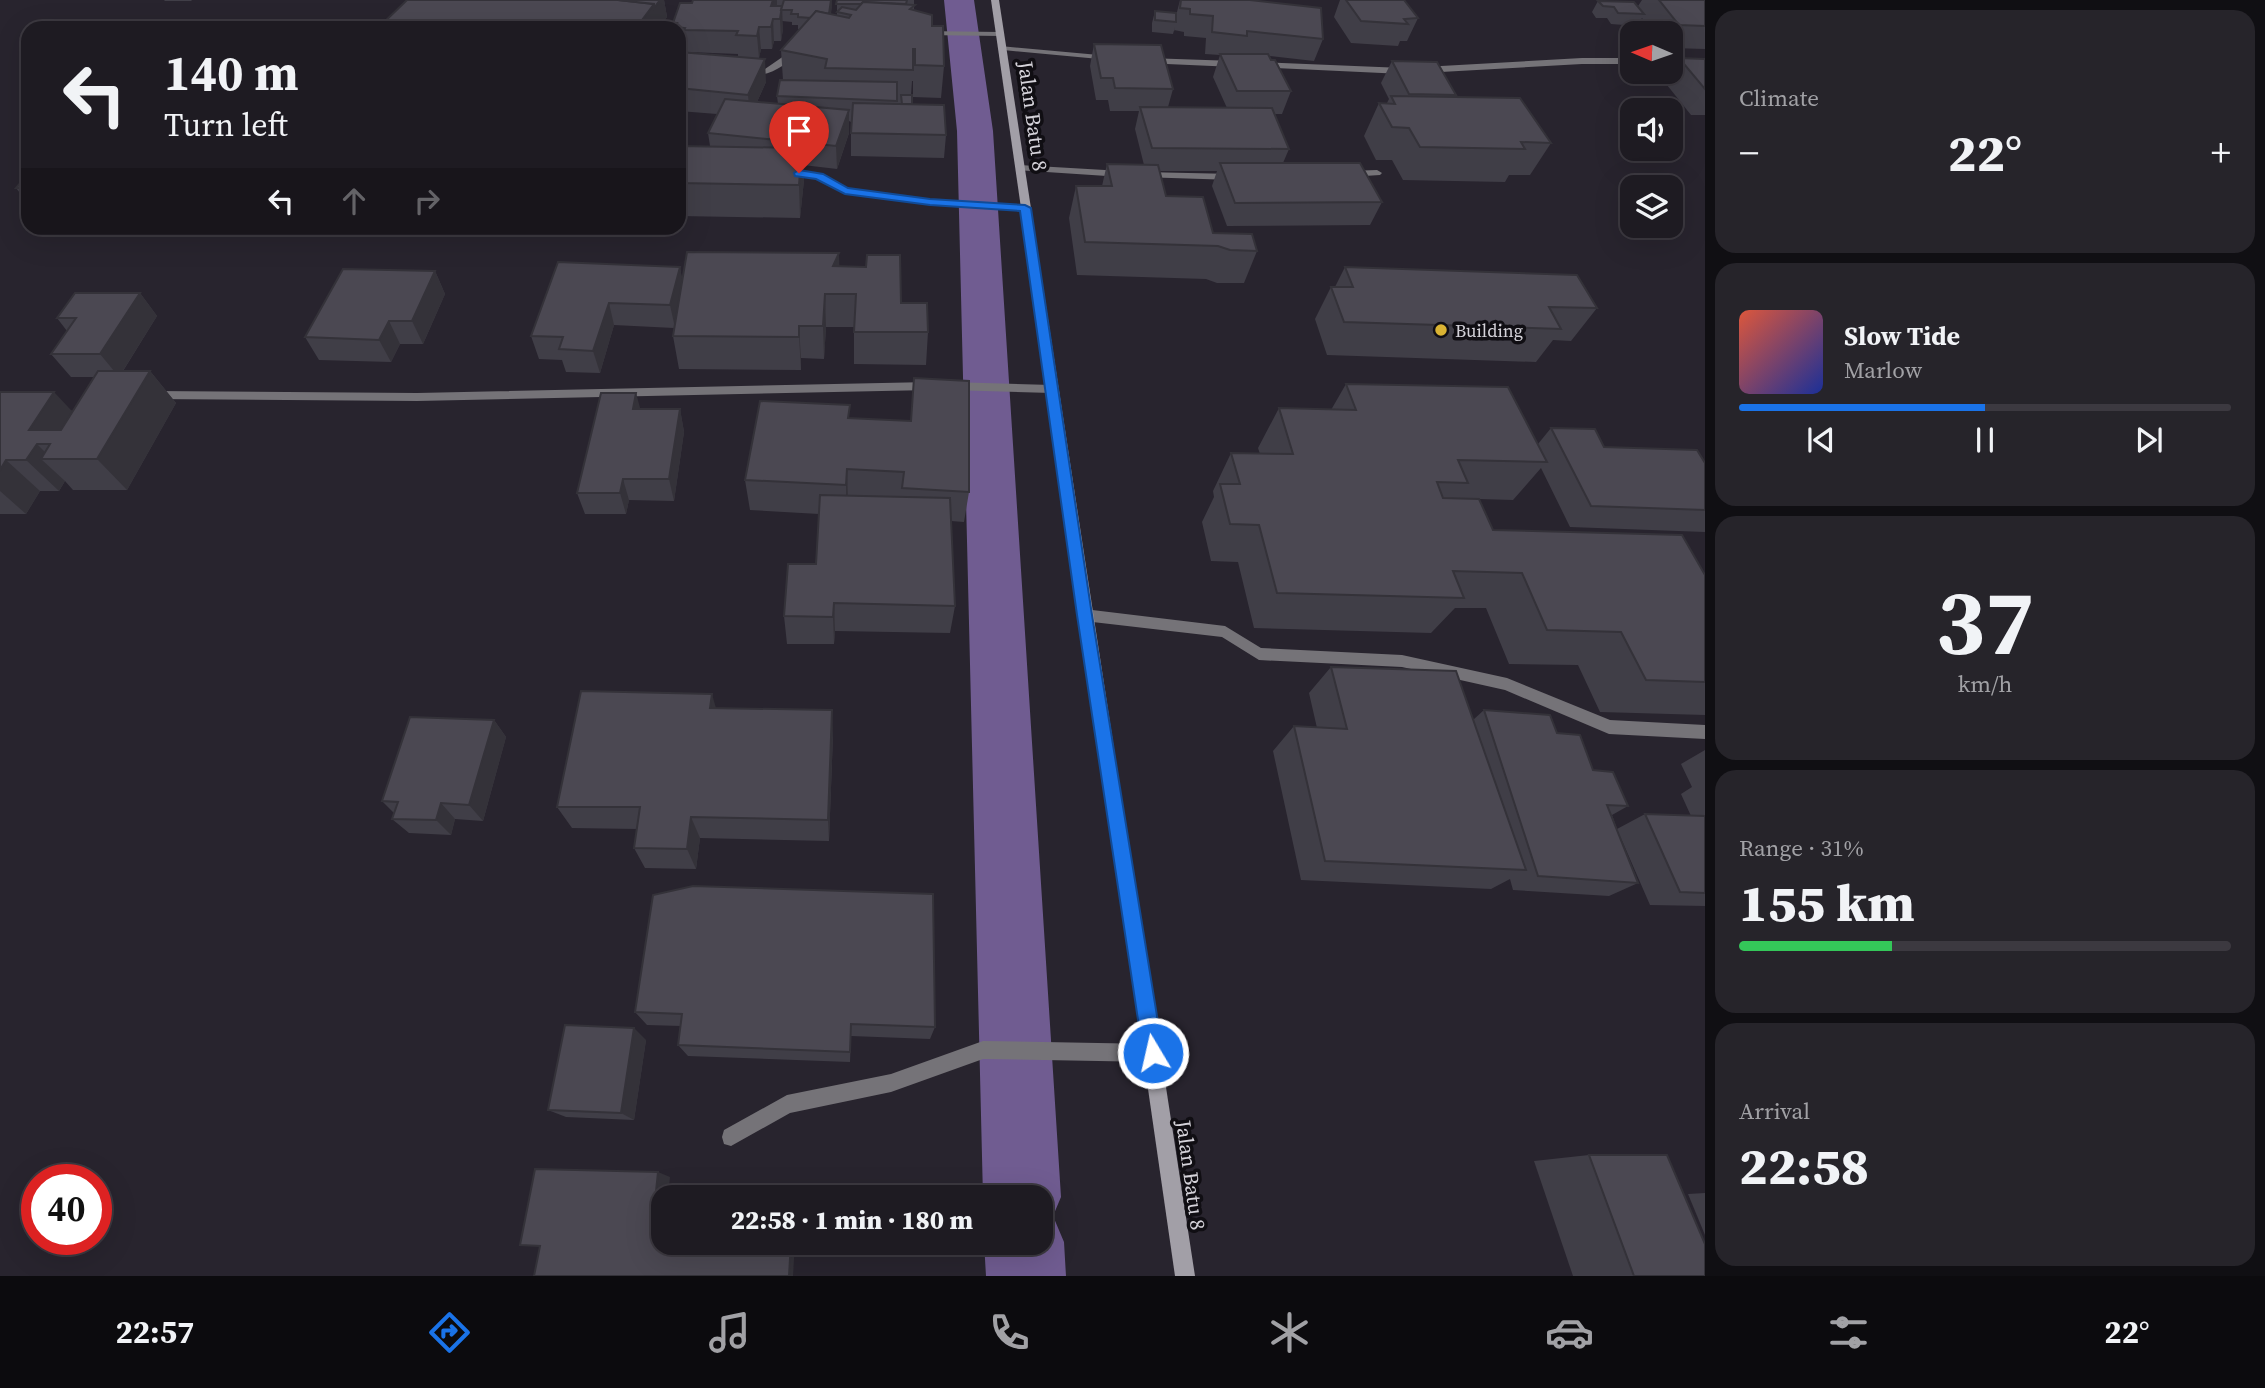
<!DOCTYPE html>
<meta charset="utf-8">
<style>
body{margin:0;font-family:"Source Serif 4",serif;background:#26242a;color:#f1f3f6;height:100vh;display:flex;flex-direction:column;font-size:26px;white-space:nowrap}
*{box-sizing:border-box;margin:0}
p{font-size:23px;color:#a1a1a5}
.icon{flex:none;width:38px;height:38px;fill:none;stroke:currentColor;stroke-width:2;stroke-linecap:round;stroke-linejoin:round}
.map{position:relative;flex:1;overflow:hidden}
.details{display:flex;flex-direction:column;gap:10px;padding:10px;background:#100f13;width:560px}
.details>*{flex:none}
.banner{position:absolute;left:21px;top:21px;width:665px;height:214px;border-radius:21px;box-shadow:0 7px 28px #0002,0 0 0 2px #3c3940;background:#1e1b22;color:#f1f3f6;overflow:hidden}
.needle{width:46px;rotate:272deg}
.controls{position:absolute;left:1620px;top:21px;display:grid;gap:14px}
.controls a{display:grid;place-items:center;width:63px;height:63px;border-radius:14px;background:#1e1b22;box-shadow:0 7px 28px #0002,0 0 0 2px #3c3940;font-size:35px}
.speed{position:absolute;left:21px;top:1164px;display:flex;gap:14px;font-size:35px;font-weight:700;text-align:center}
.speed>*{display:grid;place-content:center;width:91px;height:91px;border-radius:50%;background:#1e1b22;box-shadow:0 7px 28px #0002,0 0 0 2px #3c3940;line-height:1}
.speed .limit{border:10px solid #d22;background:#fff;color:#111}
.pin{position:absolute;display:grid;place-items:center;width:60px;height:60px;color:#fff;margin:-72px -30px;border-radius:50% 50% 50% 0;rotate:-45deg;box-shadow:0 0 7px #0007}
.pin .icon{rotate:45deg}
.me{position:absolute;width:77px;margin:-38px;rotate:351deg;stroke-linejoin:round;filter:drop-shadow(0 0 5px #0008)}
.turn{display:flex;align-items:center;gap:24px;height:147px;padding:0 28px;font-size:32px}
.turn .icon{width:91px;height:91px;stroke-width:2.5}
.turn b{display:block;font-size:49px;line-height:60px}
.lanes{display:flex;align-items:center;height:66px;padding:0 28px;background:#0003;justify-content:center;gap:35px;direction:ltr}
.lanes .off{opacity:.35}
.big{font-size:52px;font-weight:800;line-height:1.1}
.details .tile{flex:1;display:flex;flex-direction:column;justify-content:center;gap:10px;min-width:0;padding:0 24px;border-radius:21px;background:#26242a}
.details .dial{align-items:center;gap:0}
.dial b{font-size:91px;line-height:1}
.song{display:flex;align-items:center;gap:21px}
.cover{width:84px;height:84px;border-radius:10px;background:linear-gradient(135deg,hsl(10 70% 55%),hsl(230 70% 35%))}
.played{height:7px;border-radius:4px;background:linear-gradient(90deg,#1a73e8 50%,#3c3940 50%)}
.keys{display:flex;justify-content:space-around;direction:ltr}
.heat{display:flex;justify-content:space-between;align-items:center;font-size:38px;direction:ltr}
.charge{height:10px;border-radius:5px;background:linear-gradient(90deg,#34c759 31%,#3c3940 0)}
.trip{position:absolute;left:651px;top:1185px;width:402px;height:70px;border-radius:21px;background:#1e1b22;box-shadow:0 7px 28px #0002,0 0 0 2px #3c3940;font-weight:800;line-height:70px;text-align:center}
.dock{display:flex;height:112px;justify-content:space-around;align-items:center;background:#0c0b0e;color:#a1a1a5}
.dock .icon{width:49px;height:49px}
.dock .current{color:#1a73e8}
.dock b{font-size:32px;color:#f1f3f6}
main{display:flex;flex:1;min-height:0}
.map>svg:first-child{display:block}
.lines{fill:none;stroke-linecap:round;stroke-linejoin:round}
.canal{fill:#705c91;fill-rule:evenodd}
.street{fill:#757378;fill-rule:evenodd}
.secondary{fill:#a29fa7;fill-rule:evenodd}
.wall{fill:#403e47;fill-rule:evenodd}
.shaded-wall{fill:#343239}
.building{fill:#4b4852;stroke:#343239;stroke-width:2}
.route{fill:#1a73e8;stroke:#114b97;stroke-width:2}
.poi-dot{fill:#dab333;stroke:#100e13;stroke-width:2.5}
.labels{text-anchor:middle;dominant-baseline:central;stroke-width:7;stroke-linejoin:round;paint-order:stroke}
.far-poi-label{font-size:18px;fill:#d5d3da;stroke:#100e13;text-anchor:start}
.street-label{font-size:21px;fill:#d5d3da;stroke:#100e13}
</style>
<main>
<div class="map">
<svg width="1705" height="1276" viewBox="0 0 1705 1276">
<rect width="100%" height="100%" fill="#28242e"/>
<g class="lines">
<polygon class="canal" points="944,0 974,0 993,131 1061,1197 1053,1216 1064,1242 1066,1276 986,1276 984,1242 1041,1242 1041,1197 983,1197 957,131"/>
<g class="street">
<polygon points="922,31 1000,32 1004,34 1000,36 925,35 922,35"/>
<polygon points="1000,46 1110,56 1114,58 1110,60 1003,50 1000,50"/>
<path d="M794,49L801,51C786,65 764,82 743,72L747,69H765Z"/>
<polygon points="1147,58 1235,61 1239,64 1235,67 1144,63 1143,61"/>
<polygon points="1582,58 1633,58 1633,64 1582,64 1423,73 1419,70 1423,67"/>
<rect x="1671" y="58" width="34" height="6"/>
<polygon points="1259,62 1403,68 1407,71 1403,74 1256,67 1256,63"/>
<polygon points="1019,165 1122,171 1127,174 1122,177 1016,170 1016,166"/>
<polygon points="787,169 822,174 847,188 930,199 1025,205 1030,208 1025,211 930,205 845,194 817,179 784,174 782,172"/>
<polygon points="1377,170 1382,173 1380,175 1349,177 1344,174 1349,171"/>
<polygon points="1143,172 1234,174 1239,177 1234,180 1140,177 1140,173"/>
<polygon points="930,382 936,386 930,390 417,401 152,399 146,395 152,391 417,393"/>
<polygon points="950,382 1052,385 1058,389 1052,393 950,390 944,386"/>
<polygon points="1084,609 1225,626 1261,648 1402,655 1507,678 1610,720 1705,725 1705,739 1609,734 1505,690 1402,667 1259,660 1222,637 1084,621 1079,619 1077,615 1079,611"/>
<polygon points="983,1041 1153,1044 1159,1047 1162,1053 1159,1059 1153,1062 983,1059 891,1092 790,1113 731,1146 724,1144 722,1137 724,1130 787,1095 891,1074"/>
</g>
<polygon class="secondary" points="991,0 999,0 1195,1276 1175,1276"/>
</g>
<g class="wall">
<polygon points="164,0 192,0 191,1 165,1"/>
<polygon points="407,0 664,0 667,17 659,28 378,28"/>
<path d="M693,0H832L831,14L837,15V0H920H914V10L932,26L944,66L941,98L913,97V81H912L911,95L912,104L946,135L944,158L851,156V122L849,121V133L837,169L803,165L804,180L800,218L679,216V146H710L708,133L717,114L679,111V52H687V50L679,49V28H674L673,23L692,3ZM782,21L792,22V25H798V29H801L781,50L783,80L777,96L778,104L757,102L766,82L747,58H759L761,49H772L774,41H781L783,29ZM688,52L738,54V57Z"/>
<polygon points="1180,0 1250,0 1323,39 1314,61 1269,56 1291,91 1282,114 1274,114 1289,149 1283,163 1382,202 1370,225 1227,226 1212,186 1217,171 1160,171 1166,196 1213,233 1257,251 1244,283 1217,283 1206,279 1077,275 1069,218 1076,186 1102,186 1107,164 1144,165 1135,129 1139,111 1110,111 1108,100 1096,100 1090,66 1094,44 1173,89 1168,107 1227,108 1213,77 1220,55 1205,54 1206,38 1184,36 1184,32 1174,30 1175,27 1173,34 1152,32 1152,23 1155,11 1176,16"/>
<polygon points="1340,0 1404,0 1418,18 1407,41 1400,41 1398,46 1351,43 1334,17"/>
<polygon points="1642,0 1705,0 1705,49 1671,48 1671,33 1653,33 1642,18 1637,26 1611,24 1607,18 1596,18 1592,12 1598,1 1638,6"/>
<polygon points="1679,58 1705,59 1705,115 1691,115 1663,80 1669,72 1671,72 1671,69"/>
<polygon points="1392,61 1456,95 1455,97 1551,143 1530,175 1509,175 1505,182 1403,180 1392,160 1376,160 1364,136 1379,103 1387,103 1389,99 1381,83"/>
<polygon points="28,174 28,203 16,188"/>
<polygon points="839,266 901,303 928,332 926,365 854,364 854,327 826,327 824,359 801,358 801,370 679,369 673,336 674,328 614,325 600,373 566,372 562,360 539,359 531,336 680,267 682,280"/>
<polygon points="1345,267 1597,308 1571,341 1553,340 1536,362 1327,355 1315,319 1331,287 1335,287"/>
<polygon points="435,271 445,294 423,344 400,344 391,362 319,360 305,337"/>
<polygon points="140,293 157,316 123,371 150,371 176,403 127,490 73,490 65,481 59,491 40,491 26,514 0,514 0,392 73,411 95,377 71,377 51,354 67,331 57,318"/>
<polygon points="914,378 969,492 964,522 951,521 955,606 950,633 835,631 834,644 787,644 784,616 816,564 819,514 750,510 745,480 850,418 911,421"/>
<polygon points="1346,384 1538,444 1551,428 1604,447 1705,463 1705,532 1570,527 1541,468 1513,500 1479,499 1493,530 1705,575 1705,715 1600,712 1578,665 1509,664 1486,608 1455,608 1431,633 1254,628 1238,562 1211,561 1202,522 1214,497 1213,491 1231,453 1260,454 1258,448 1279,408 1331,410"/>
<polygon points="640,409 680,409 684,432 674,501 629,500 626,514 585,514 577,493"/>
<polygon points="1331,667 1473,720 1484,710 1557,733 1628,806 1612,815 1617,829 1645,814 1691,816 1681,794 1692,787 1681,764 1705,750 1705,906 1650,905 1620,836 1638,883 1609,896 1513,890 1510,879 1491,889 1301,880 1273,751 1294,726 1317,728 1309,693"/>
<polygon points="716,708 833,735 829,841 700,838 696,869 645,868 634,848 637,829 572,828 557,807"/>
<polygon points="494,720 506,737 483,821 455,819 451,835 409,833 392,819 394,813 382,801"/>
<polygon points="653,895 935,1027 930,1039 851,1036 850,1062 688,1056 678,1045 681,1026 647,1025 635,1012"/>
<polygon points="646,1040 634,1120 566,1117 548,1110"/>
<polygon points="1589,1155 1705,1276 1573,1276 1534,1161"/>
<polygon points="1705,1193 1705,1235 1688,1194"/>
</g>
<g class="shaded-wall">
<polygon points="660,0 664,0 667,17 659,28 636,28 654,4"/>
<polygon points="773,0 777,0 777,8 773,19 774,41 772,49 771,27 771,6"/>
<polygon points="831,0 832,0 832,5 828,29 828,18"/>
<polygon points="782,6 783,29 781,41 780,19"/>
<polygon points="759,27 761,49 759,58 757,36"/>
<polygon points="765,59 766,82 750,117 748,95"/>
<polygon points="849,110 849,133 837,169 836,146"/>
<polygon points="802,148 804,180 800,218 799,185"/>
<polygon points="839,253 840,286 833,266"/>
<polygon points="680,267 684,290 675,328 670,305"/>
<polygon points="435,271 445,294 423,344 412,321"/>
<polygon points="140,293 157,316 119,377 100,354"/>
<polygon points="825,294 826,327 824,359 823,326"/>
<polygon points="609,303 614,325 600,373 593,351"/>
<polygon points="389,321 400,344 391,362 379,340"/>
<polygon points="799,326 801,358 801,370 799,337"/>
<polygon points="150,371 176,403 127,490 97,459"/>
<polygon points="54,392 84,424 50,444 29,430"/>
<polygon points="636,393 642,415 633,409"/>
<polygon points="680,409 684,432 674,501 669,479"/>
<polygon points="37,444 52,459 41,459 65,481 59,491 26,460"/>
<polygon points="6,460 40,491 26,514 0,491 0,470"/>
<polygon points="847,469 848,499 846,516 846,485"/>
<polygon points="623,479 629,500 626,514 620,493"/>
<polygon points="834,603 835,631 834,644 833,617"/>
<polygon points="712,694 719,719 710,708"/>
<polygon points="832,710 833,735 829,841 828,820"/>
<polygon points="494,720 506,737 483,821 469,805"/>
<polygon points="441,803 455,819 451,835 436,820"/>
<polygon points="691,817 700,838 696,869 687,849"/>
<polygon points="634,1028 646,1040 634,1120 621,1113"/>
<polygon points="658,1172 670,1177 668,1197 663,1197 663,1232 652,1231"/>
<polygon points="791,1242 795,1242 793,1276 789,1276"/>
</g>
<g class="building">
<polygon points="407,0 618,0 654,4 636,28 536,28 538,26 522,24 518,28 378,28"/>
<polygon points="618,0 660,0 654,8 654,4"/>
<polygon points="693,0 773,0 771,6 782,6 780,19 773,19 771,27 759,27 757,36 736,35 738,31 684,30 685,28 675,27 677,23 673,23 680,3 692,3"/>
<polygon points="784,0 831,0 829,14 816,11 811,18 798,17 798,14 791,14 792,10 781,10"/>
<polygon points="837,0 907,0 906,4 863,2 861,4 836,4"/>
<polygon points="1181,0 1250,0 1321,8 1323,39 1247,31 1247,36 1212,32 1213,16 1190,14 1190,9 1180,8"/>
<polygon points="1346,0 1404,0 1418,18 1404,19 1408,24 1361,21"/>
<polygon points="1659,0 1705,0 1705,26 1679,25"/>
<polygon points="1598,1 1634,2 1644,14 1618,13 1614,7 1603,6"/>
<polygon points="863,2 915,5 910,9 932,15 932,26 943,26 944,66 915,65 915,49 913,49 913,70 825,68 827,59 781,50 816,11 849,18 851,15 837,12 842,7 856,10"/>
<polygon points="1155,11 1176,13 1176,22 1155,20"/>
<polygon points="1094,44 1161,45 1173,89 1115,88 1113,78 1101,78"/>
<polygon points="679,52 765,59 748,95 679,88"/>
<polygon points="1220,54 1268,54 1271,60 1275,60 1291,91 1237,91"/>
<polygon points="1679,58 1705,59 1705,89"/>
<polygon points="1392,61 1437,62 1456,95 1409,94"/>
<polygon points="780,80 897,82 897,101 777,96"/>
<polygon points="901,95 912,95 912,104 902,104"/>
<polygon points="1391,96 1520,98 1551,143 1521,142 1525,149 1420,147 1409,128 1392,127 1379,103 1395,104"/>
<polygon points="725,99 849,110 836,146 708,133"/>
<polygon points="853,103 944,105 946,135 851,133"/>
<polygon points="1140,107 1272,108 1289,149 1152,148"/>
<polygon points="679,146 802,148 799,185 679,183"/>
<polygon points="1220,163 1360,163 1382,202 1235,203"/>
<polygon points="1107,164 1158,165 1166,196 1203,197 1213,233 1252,234 1257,251 1230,250 1218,246 1085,242 1076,186 1112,186"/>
<polygon points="28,174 28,188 16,188"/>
<polygon points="687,252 839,253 833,266 866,267 867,255 900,255 901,303 927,303 928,332 854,332 856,294 825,294 823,326 799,326 799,337 673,336"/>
<polygon points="558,262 680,267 670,305 609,303 593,351 559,349 563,337 531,336"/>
<polygon points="1345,267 1577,275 1597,308 1549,307 1561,329 1344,322 1331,287 1353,287"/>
<polygon points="343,269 435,271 412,321 389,321 379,340 305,337"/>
<polygon points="75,293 140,293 100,354 51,354 76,318 57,318"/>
<polygon points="98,371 150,371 97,459 41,459 50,444 37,444 26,460 6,460 0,470 0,392 54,392 29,430 61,430"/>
<polygon points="914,378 969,381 969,492 902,488 904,472 847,469 846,485 745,480 760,401 850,405 848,418 911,421"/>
<polygon points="1346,384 1508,387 1547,462 1458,460 1468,483 1437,482 1443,498 1479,499 1493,530 1682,535 1705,575 1705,682 1646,680 1621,632 1547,630 1522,573 1453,571 1464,598 1277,593 1259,525 1230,524 1220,484 1240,484 1231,453 1293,454 1279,408 1356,410"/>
<polygon points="601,393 636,393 633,409 680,409 669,479 623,479 620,493 577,493"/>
<polygon points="1551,428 1595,429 1604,447 1697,450 1705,463 1705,510 1591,506"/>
<polygon points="820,495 950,498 955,606 834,603 833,617 784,616 788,564 816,564"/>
<polygon points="1331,667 1456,671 1526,870 1325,861 1294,726 1347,729"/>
<polygon points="581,691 712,694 710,708 832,710 828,820 691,817 687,849 634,848 640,807 557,807"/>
<polygon points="1484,710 1550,715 1557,733 1580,735 1593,770 1613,772 1628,806 1607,805 1638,883 1538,876"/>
<polygon points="410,717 494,720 469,805 441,803 436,820 392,819 398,802 382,801"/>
<polygon points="1645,814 1705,816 1705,893 1680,892"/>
<polygon points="693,886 933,894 935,1027 851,1024 850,1052 678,1045 682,1014 635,1012 653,895"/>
<polygon points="565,1025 634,1028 621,1113 548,1110"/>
<polygon points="1589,1155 1667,1155 1705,1244 1705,1276 1634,1276"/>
<polygon points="535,1169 658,1172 652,1231 663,1232 663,1242 791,1242 789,1276 534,1276 540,1246 520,1245"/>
</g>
<polygon class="route" points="799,170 823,174 848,188 930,199 1025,205 1031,208 1092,615 1163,1053 1160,1060 1153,1063 1146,1060 1143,1053 1077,615 1020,211 930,205 845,194 816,179 795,176 794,173"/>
<circle class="poi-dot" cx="1441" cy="330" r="7"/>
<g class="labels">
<g class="far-poi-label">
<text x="1455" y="330">Building</text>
</g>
<g class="street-label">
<text transform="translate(1033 116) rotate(82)">Jalan Batu 8</text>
<text transform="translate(1191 1175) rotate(82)">Jalan Batu 8</text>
</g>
</g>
</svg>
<div class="controls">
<a><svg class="needle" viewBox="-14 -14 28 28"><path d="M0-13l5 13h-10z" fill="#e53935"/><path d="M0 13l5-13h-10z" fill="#a1a1a5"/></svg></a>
<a><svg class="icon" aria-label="sound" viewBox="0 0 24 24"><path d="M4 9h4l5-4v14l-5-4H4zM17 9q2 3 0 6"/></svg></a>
<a><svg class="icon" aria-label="layers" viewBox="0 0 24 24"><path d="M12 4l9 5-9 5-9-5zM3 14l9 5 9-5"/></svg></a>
</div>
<div class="speed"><div class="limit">40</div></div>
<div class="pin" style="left:799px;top:173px;background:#d93025"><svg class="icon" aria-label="arrive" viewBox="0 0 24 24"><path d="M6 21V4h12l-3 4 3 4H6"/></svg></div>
<svg class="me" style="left:1153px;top:1053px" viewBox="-20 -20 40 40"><circle r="17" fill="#1a73e8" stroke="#fff" stroke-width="3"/><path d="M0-11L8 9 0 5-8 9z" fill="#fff"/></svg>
<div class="trip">22:58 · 1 min · 180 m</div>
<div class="banner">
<div class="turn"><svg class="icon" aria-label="left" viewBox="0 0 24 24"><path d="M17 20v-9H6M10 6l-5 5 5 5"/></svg><div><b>140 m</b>Turn left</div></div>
<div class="lanes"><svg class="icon" aria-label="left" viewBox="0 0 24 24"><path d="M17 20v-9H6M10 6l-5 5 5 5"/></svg><svg class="icon off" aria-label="ahead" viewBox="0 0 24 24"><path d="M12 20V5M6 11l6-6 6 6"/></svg><svg class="icon off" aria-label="right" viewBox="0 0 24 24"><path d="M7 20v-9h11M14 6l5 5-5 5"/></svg></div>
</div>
</div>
<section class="details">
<div class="tile"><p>Climate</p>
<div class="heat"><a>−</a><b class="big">22°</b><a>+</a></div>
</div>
<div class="tile">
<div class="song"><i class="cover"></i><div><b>Slow Tide</b><p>Marlow</p></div></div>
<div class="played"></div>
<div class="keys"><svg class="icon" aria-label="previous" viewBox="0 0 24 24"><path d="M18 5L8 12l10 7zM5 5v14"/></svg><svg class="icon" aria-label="pause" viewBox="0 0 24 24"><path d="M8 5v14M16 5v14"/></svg><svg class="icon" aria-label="next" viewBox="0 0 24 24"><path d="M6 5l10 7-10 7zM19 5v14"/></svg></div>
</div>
<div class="tile dial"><b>37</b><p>km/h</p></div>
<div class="tile"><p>Range · 31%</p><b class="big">155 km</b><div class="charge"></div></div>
<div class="tile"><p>Arrival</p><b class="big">22:58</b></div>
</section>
</main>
<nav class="dock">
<b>22:57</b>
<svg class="icon current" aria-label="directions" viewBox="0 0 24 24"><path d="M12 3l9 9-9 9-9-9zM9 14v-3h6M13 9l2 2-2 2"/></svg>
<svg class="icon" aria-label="music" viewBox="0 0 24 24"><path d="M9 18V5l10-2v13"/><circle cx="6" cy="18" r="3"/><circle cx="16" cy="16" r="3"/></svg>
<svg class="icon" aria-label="phone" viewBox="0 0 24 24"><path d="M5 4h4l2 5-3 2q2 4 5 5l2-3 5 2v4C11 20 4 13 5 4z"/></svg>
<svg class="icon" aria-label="climate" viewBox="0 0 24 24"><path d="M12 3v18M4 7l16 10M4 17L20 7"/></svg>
<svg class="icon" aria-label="car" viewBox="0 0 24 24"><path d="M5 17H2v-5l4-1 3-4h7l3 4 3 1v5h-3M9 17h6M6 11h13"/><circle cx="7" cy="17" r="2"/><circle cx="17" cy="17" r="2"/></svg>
<svg class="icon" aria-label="filters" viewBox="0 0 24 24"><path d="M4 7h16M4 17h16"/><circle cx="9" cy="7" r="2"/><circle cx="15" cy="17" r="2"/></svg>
<b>22°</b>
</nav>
